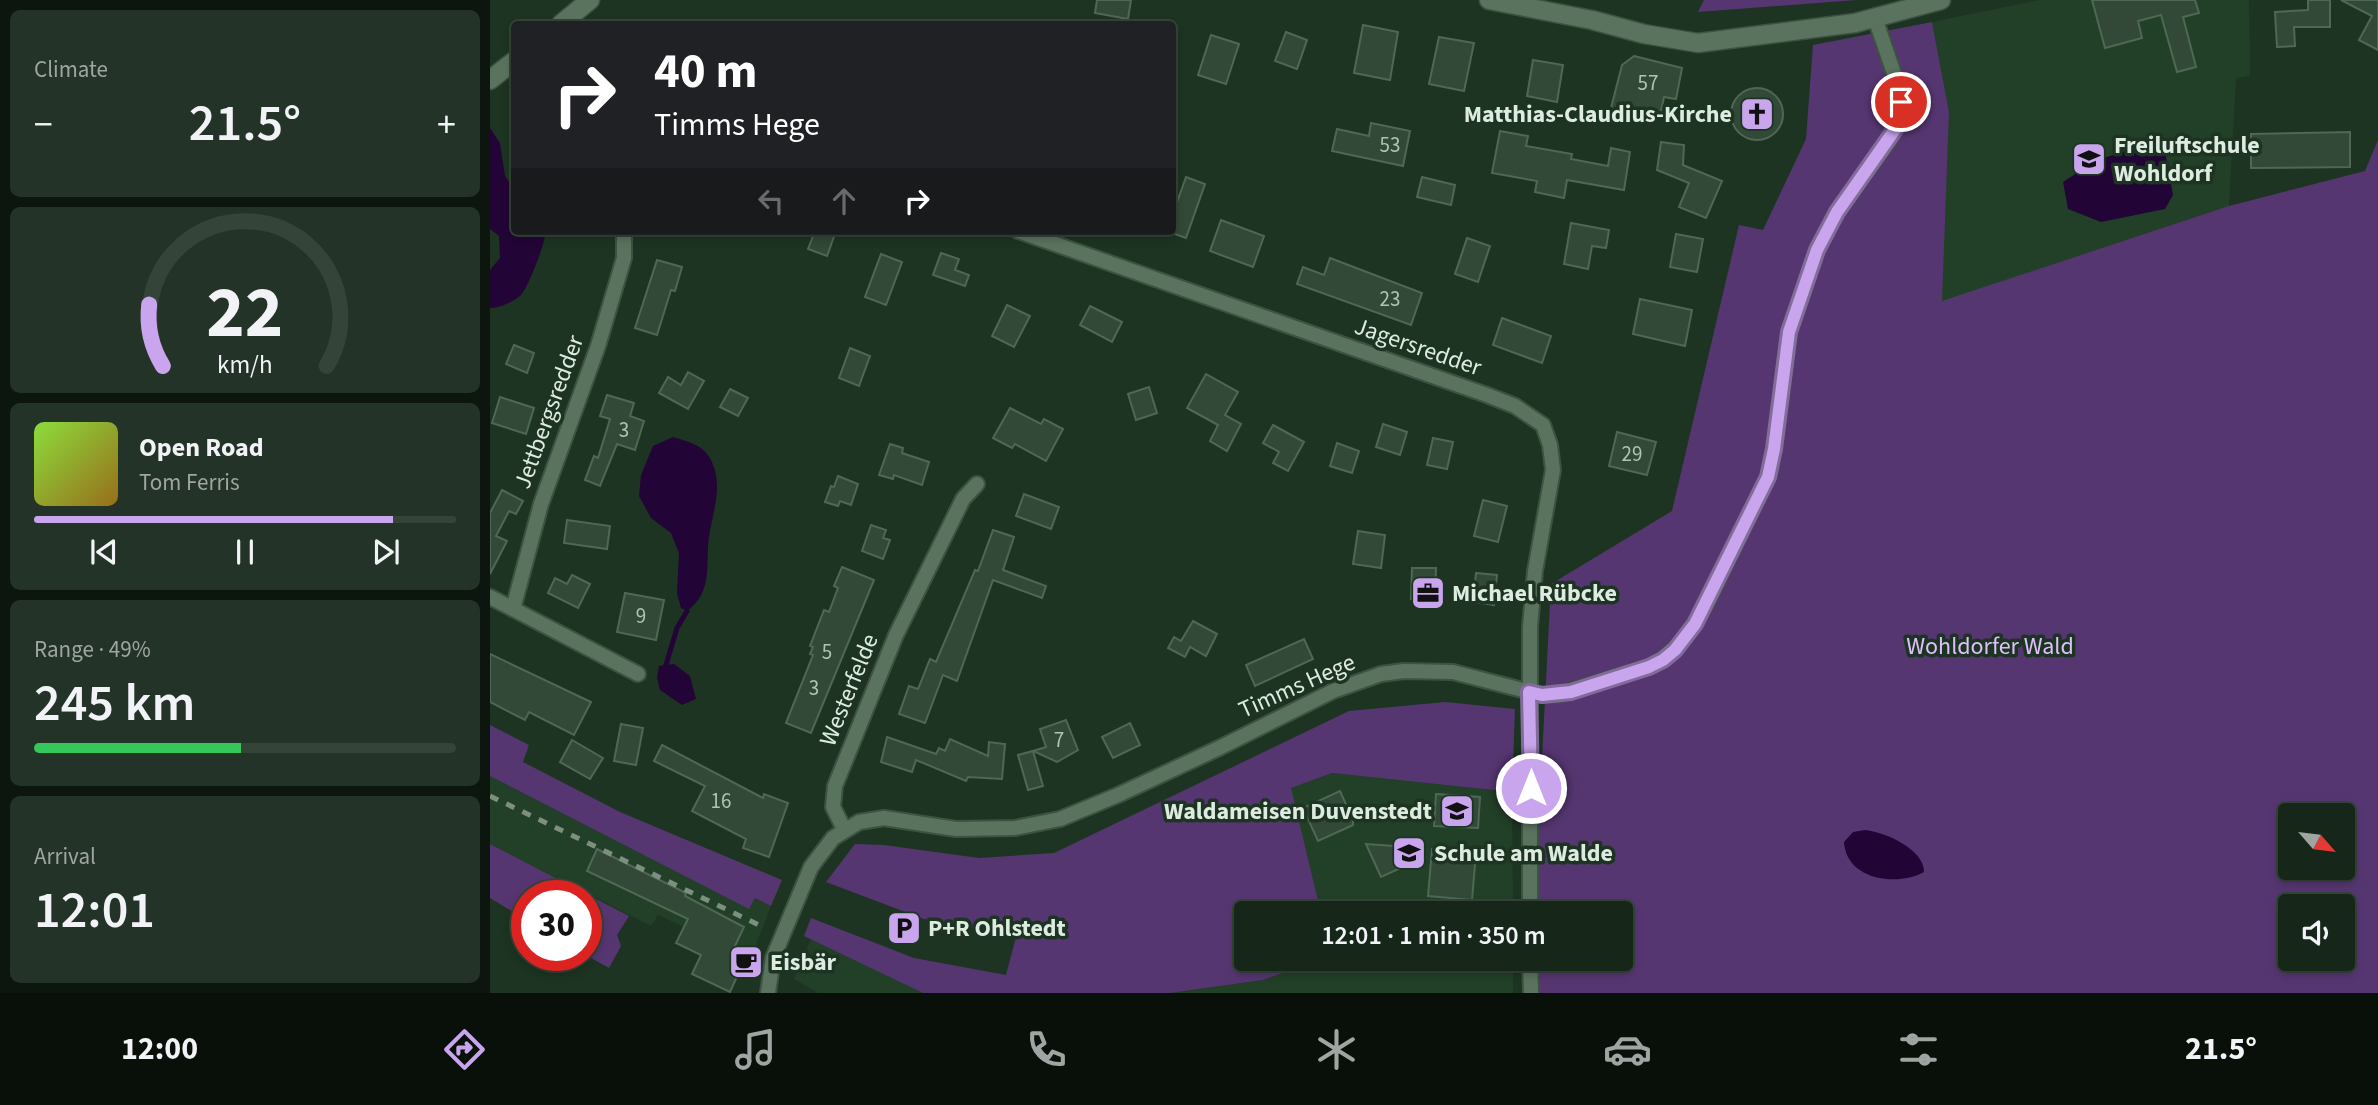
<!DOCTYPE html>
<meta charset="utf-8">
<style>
body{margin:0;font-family:"Source Sans 3",sans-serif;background:#233327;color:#f1f3f6;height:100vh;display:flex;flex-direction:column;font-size:26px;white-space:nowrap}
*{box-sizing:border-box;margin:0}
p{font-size:23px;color:#9ea5a2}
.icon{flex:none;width:38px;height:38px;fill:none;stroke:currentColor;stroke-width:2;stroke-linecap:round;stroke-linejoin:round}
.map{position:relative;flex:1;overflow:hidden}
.panel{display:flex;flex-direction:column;gap:10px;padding:10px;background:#0c150e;width:490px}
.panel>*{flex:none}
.banner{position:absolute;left:21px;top:21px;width:665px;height:214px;border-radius:7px;box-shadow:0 4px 10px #0003,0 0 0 2px #354439;background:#202124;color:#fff;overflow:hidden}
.needle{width:46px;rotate:118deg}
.buttons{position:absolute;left:1788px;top:803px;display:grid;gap:14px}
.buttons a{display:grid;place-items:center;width:77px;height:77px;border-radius:7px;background:#16271a;box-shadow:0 4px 10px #0003,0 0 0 2px #354439;font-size:35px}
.speed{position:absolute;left:21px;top:880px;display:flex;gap:14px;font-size:35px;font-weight:700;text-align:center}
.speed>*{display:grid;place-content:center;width:91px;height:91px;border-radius:50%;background:#16271a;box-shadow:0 4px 10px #0003,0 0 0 2px #354439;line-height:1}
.speed .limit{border:10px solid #d22;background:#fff;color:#111}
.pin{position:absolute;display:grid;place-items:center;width:60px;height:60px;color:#fff;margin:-30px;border:4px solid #fff;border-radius:50%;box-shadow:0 2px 7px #0007}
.me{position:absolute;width:77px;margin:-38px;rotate:0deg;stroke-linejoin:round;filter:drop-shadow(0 0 5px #0008)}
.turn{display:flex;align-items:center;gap:24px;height:147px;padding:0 28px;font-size:32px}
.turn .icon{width:91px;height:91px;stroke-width:2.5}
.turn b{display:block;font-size:49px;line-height:60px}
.lanes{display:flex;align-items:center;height:66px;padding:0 28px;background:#0003;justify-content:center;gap:35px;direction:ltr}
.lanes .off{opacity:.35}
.big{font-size:52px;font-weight:600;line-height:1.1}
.panel .tile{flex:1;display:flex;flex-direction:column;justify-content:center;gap:10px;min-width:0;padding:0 24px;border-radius:10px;background:#233327}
.panel .dial{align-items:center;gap:0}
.dial svg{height:182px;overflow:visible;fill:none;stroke:#354439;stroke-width:7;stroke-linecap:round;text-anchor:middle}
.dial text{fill:#f1f3f6;stroke:none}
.song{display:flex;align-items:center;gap:21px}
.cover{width:84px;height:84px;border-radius:10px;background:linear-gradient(135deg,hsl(90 70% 55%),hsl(40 70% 35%))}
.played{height:7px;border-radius:4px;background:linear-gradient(90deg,#c9a5ee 85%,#354439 85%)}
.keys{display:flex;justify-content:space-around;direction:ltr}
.heat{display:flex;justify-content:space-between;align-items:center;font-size:38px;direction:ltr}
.charge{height:10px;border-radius:5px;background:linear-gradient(90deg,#34c759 49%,#354439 0)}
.trip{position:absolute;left:744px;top:901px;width:399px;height:70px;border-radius:7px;background:#16271a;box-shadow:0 4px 10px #0003,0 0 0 2px #354439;font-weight:600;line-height:70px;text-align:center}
.menu{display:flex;height:112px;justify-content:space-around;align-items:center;background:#09100a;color:#9ea5a2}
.menu .icon{width:49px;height:49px}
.menu .current{color:#c9a5ee}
.menu b{font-size:32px;color:#f1f3f6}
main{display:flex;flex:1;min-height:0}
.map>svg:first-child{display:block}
.built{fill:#223f28}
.green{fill:#563671;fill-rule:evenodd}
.water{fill:#220436}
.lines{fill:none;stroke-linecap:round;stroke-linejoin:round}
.stream{stroke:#220436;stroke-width:5}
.building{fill:#314936;stroke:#4f6854;stroke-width:2}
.minor-casing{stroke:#3d5242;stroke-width:18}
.tertiary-casing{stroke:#3d5242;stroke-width:21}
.minor{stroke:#5a735e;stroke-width:14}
.tertiary{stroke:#5a735e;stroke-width:18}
.rail{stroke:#7d8f81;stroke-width:5;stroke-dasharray:9 9;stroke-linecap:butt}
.route-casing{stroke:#836b9b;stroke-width:18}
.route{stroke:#c9a5ee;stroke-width:12}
.labels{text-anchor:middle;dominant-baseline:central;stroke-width:7;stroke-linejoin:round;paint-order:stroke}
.number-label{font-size:21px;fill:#b2c2b6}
.poi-label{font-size:24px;font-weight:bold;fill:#ddebe0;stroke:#1d3422;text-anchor:start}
.street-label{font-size:24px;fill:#ddebe0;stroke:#1d3422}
.park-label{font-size:24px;fill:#dcbffb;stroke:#1d3422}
</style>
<main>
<section class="panel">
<div class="tile"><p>Climate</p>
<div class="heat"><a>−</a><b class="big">21.5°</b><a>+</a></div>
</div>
<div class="tile dial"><svg viewBox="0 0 100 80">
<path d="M14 69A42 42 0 1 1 86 69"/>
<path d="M14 69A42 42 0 0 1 8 42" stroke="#c9a5ee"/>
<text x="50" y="56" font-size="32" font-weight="700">22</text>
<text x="50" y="72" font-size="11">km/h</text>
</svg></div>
<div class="tile">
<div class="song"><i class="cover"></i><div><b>Open Road</b><p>Tom Ferris</p></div></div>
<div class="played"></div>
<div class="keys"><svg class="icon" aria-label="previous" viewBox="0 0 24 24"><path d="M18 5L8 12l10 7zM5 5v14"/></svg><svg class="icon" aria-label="pause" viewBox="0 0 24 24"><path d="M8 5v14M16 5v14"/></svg><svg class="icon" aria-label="next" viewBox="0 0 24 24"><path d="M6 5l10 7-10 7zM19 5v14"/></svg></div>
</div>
<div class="tile"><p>Range · 49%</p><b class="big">245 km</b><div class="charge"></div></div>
<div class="tile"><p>Arrival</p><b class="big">12:01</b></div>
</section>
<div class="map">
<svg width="1888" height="993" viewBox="0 0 1888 993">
<rect width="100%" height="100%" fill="#1d3422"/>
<g class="built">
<polygon points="1549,0 1759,0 1760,76 1746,78 1739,206 1681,261 1451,301 1459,112 1442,22"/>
<polygon points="842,773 1022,792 1023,913 831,913 800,788"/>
<polygon points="0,776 259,908 265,898 281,906 261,958 168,915 161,926 0,844"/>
<polygon points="321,939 433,993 328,993 304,979"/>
<polygon points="833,959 1023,959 1023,993 680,993 773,980"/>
</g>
<g class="green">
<polygon points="1214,0 1366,0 1208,12"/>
<path d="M1442,22L1459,112L1452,301L1739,206L1875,171L1888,140V993H1040L1042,959H1130V914L1044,913L1061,584L1182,511L1249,225L1273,230L1316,139L1323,45ZM1801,816H1853V868H1801ZM1801,906H1853V959H1801Z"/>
<polygon points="955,702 1025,709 1022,792 842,773 801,788 831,913 756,914 756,959 833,959 773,980 680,993 433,993 314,936 321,918 424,958 516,975 526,937 434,919 336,882 365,844 394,845 489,858 564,853 859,711"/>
<polygon points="0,725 39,745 33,762 130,812 292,880 281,906 265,898 259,909 0,776"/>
<polygon points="0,844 139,916 127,935 131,946 119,968 96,955 96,896 37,896 37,920 0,898"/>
</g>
<g class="water">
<path d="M0,128L10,143L15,176L21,185H24V231H56C55,243 39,286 31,295C25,301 8,309 0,308V270L10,258L9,236L0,229Z"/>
<polygon points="1659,144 1675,151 1683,195 1675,209 1611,222 1578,209 1573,182 1607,160"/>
<path d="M183,437C199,442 215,445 222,462C233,487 223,511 219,537C215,565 224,591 197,611L191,608L187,593L189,553L181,533L161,518L149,496L151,475L163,446Z"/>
<polygon points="184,664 200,676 206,699 192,705 170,690 167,678 169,666"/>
<path d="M1375,830C1395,832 1434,849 1434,872C1407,887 1356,880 1354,842L1363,832Z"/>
</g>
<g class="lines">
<polyline class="stream" points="176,665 187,628 197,611"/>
</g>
<g class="building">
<polygon points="607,0 641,0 638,19 605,13"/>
<polygon points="1602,0 1705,0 1709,13 1693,17 1706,67 1687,72 1671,15 1648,21 1652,38 1615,48"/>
<polygon points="1818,0 1840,0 1840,27 1804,27 1805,46 1787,47 1785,12 1818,10"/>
<polygon points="1851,0 1888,0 1888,50 1869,40 1882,16"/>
<polygon points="873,25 908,32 900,80 864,73"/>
<polygon points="796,32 817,40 807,69 785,61"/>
<polygon points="721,35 749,44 736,84 708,75"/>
<polygon points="949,37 984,43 974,91 939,84"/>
<polygon points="1144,56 1192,68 1186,99 1174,97 1170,116 1121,108 1132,65"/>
<polygon points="1043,60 1073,65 1067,102 1037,96"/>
<circle cx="1267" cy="114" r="26"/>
<polygon points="881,123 920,131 913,166 842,151 847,129 879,136"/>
<polygon points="1010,131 1038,136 1036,146 1082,154 1081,159 1118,166 1121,148 1140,152 1134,190 1077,180 1074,198 1045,192 1047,181 1002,173"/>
<polygon points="1860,132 1860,167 1761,168 1761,134"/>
<polygon points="1171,142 1194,145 1193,165 1232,181 1216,218 1189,207 1199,183 1167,170"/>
<polygon points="696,177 715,184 696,238 682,233 682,208 685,208"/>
<polygon points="932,177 965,185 961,205 927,197"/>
<polygon points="731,220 774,236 763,267 720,251"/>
<polygon points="1081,223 1119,230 1116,248 1102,246 1098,269 1074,264"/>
<polygon points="325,231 346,231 337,256 318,249"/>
<polygon points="1186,234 1213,239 1207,272 1180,267"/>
<polygon points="977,238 1000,246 988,282 965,274"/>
<polygon points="451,253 469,259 465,270 479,275 475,286 443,275"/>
<polygon points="391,254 412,262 396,305 375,297"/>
<polygon points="840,258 932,293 921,325 807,284 813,267 834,275"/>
<polygon points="167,260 192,267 185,291 181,290 167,335 145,328"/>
<polygon points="1150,299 1202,310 1195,346 1143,334"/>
<polygon points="517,305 540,316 524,347 502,336"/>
<polygon points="600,306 632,322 622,342 590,325"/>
<polygon points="1012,318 1061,336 1052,363 1003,345"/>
<polygon points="24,345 44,353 37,373 16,364"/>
<polygon points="360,348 380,356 369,386 349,378"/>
<polygon points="198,372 214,381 198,409 169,393 178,377 191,385"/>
<polygon points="716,374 748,392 735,415 751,424 737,451 720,441 728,425 697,408"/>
<polygon points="659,387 667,413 646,420 638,394"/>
<polygon points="240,389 258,398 248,416 230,407"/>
<polygon points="117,395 144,403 140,416 154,421 145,450 127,444 110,486 95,480 104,456 108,458 120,419 110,416"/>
<polygon points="10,397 44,408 36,434 2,423"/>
<polygon points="520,408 551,424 554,419 573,429 556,461 525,444 522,448 503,438"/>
<polygon points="893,424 917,432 910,455 886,447"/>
<polygon points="783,425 814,442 798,471 783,463 789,452 773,443"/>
<polygon points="1127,432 1166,442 1157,475 1119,466"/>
<polygon points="943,438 963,442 957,469 937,465"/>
<polygon points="847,443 869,451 862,473 840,466"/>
<polygon points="400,444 413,448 412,453 439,462 432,485 404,475 403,479 389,475"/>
<polygon points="348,476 368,484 361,505 350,501 348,506 335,502 341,486 344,487"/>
<polygon points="12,490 33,501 26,514 19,511 6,536 17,541 0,574 0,513"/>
<polygon points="534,494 569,507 561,529 526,516"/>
<polygon points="993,500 1017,506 1008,542 984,536"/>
<polygon points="77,520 120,526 117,549 74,543"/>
<polygon points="381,525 396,530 393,538 400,540 393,559 372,551"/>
<polygon points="503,530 524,537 513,570 556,586 552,598 503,580 467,681 453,675 435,723 409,714 419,686 428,689 440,659 446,662 485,570 488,571"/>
<polygon points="868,531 895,535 891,568 863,564"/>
<polygon points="352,567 384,580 321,733 296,723 323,655 320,654 323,647 320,646 334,610 339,612 348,588 344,586"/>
<polygon points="922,568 946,568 945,599 921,599"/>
<polygon points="986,573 1007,575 1004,605 983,602"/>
<polygon points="82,575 100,584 88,608 58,593 65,578 77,584"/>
<polygon points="135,593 174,600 166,640 127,632"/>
<polygon points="703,621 727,634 716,656 700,647 695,657 678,648 684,637 691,641"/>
<polygon points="814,639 823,659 765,686 756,665"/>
<polygon points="0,654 101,702 84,735 39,712 35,720 0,702"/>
<polygon points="576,720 588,750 567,762 543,751 556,747 550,729"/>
<polygon points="640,723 650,745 623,758 612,737"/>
<polygon points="131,724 153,728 146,765 124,761"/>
<polygon points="397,737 446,754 449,748 455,751 460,739 498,756 499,742 515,744 512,779 478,777 476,781 426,760 422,772 391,762"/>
<polygon points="82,740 113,758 100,779 70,762"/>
<polygon points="172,745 273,798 274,794 298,803 279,857 253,848 256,839 202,811 215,786 164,761"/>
<polygon points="543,751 553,786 538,790 528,755"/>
<polygon points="850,791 863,820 863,825 828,841 813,808"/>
<polygon points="946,794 990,797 988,828 944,826"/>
<polygon points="876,844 918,847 924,862 891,877"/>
<polygon points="107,849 196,893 195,896 254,927 243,950 260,958 256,967 249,972 240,992 202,974 211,955 186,943 198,919 97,871"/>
<polygon points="942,849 986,853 982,900 938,896"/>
</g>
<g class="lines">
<g class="minor-casing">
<g id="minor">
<polyline points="528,231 997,395 1025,406 1053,425 1060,445 1063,470 1045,571 1040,627 1040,914"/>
<polyline points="0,597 148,674"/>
<polyline points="23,609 51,504 108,346 134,258 134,231"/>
<polyline points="354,829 343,807 345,786 406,635 473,499 487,484"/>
<polyline points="1040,959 1041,993"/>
<path d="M278,993L283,958L321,867L343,838L369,822L394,818L466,829L525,828L570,819L628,795L729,748L843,691L891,674L914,671L963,672L1052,695H1067L1159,667C1187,654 1201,631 1216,604L1278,477L1284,449L1299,332L1327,250L1347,212L1399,140L1409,120L1410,91L1385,18"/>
</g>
</g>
<g class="tertiary-casing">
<g id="tertiary">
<polyline points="999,0 1102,20 1154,34 1208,43 1365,23 1451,0"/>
<polyline points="71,24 100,0"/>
<polyline points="0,80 24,61"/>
</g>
</g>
<use href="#minor" class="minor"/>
<use href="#tertiary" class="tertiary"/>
<polyline class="rail" points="0,796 269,925"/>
</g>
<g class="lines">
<g class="route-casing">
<polyline id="route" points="1041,788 1039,692 1052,695 1081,692 1159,667 1173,660 1185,650 1205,624 1278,477 1284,449 1299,332 1327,250 1347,212 1406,128 1411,102"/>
</g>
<use href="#route" class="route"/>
</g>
<defs>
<g id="church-square" transform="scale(1.75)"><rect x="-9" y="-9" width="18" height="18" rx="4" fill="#c9a5ee" stroke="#1d3422"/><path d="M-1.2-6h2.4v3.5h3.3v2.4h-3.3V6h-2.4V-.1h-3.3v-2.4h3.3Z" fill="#111"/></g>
<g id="school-square" transform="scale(1.75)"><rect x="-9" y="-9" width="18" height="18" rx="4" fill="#c9a5ee" stroke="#1d3422"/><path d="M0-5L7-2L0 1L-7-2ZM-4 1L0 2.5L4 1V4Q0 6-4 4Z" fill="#111"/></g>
<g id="office-square" transform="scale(1.75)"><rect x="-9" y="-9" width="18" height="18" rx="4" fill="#c9a5ee" stroke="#1d3422"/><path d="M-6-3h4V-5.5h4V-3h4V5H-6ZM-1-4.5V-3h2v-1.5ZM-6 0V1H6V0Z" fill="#111"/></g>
<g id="parking-square" transform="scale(1.75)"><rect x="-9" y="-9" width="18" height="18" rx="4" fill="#c9a5ee" stroke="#1d3422"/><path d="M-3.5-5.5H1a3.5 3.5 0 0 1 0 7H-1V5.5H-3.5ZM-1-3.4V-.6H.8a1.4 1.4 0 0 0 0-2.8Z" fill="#111"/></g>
<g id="cafe-square" transform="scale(1.75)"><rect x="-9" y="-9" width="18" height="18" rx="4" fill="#c9a5ee" stroke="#1d3422"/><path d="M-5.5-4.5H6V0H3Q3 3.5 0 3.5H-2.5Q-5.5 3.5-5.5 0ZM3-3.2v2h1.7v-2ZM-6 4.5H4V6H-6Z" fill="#111"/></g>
</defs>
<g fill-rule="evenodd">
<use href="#church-square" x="1267" y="114"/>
<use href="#school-square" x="1599" y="159"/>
<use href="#office-square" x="938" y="593"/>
<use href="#school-square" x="967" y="811"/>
<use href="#school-square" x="919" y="853"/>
<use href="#parking-square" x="414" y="928"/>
<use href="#cafe-square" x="256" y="962"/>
</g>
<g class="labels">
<g class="number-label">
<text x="1158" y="83">57</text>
<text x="900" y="145">53</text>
<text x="900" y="299">23</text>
<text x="134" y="430">3</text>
<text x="1142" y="454">29</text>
<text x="151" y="616">9</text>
<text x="337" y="652">5</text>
<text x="324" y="688">3</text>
<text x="569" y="740">7</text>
<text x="231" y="801">16</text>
</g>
<g class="poi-label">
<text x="1242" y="114" text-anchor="end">Matthias-Claudius-Kirche</text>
<text x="1624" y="145">Freiluftschule<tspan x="1624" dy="28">Wohldorf</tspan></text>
<text x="962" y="593">Michael Rübcke</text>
<text x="942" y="811" text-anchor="end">Waldameisen Duvenstedt</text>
<text x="944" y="853">Schule am Walde</text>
<text x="438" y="928">P+R Ohlstedt</text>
<text x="280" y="962">Eisbär</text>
</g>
<g class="street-label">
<text transform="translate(928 347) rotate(19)">Jagersredder</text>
<text transform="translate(59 412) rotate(-70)">Jettbergsredder</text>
<text transform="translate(807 686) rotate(-24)">Timms Hege</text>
<text transform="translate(359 690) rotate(-68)">Westerfelde</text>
</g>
<g class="park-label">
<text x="1500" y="646">Wohldorfer Wald</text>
</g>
</g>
</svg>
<div class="buttons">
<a><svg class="needle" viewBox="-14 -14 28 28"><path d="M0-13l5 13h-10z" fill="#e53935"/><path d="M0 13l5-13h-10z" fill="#9ea5a2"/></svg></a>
<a><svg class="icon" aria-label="sound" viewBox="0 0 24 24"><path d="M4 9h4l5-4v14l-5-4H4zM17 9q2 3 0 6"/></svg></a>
</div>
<div class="speed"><div class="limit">30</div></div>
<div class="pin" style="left:1411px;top:102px;background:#d93025"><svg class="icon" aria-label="arrive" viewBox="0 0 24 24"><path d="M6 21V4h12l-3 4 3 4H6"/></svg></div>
<svg class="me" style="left:1041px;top:788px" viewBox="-20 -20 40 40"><circle r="17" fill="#c9a5ee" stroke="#fff" stroke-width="3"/><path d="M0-11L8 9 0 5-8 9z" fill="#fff"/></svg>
<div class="trip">12:01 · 1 min · 350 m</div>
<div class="banner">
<div class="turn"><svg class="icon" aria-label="right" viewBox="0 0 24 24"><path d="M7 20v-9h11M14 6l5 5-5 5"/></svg><div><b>40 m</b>Timms Hege</div></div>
<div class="lanes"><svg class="icon off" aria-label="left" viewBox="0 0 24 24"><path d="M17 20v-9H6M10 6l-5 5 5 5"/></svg><svg class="icon off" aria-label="ahead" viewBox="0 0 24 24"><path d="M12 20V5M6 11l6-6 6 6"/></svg><svg class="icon" aria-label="right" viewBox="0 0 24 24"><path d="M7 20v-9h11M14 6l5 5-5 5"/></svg></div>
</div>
</div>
</main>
<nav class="menu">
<b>12:00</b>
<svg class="icon current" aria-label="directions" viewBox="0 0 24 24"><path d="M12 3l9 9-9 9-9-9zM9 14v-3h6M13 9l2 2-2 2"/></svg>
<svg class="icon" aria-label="music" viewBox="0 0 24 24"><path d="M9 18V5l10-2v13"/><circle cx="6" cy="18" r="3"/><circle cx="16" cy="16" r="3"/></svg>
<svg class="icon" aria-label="phone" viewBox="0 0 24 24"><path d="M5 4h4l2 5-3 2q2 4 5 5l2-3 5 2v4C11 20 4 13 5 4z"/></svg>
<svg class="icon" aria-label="climate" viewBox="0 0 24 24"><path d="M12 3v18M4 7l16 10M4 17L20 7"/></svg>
<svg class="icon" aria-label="car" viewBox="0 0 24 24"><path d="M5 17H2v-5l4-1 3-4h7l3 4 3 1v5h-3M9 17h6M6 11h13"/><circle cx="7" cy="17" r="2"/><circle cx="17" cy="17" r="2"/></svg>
<svg class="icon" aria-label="filters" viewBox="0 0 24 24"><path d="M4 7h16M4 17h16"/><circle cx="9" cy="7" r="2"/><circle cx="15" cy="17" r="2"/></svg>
<b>21.5°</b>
</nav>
